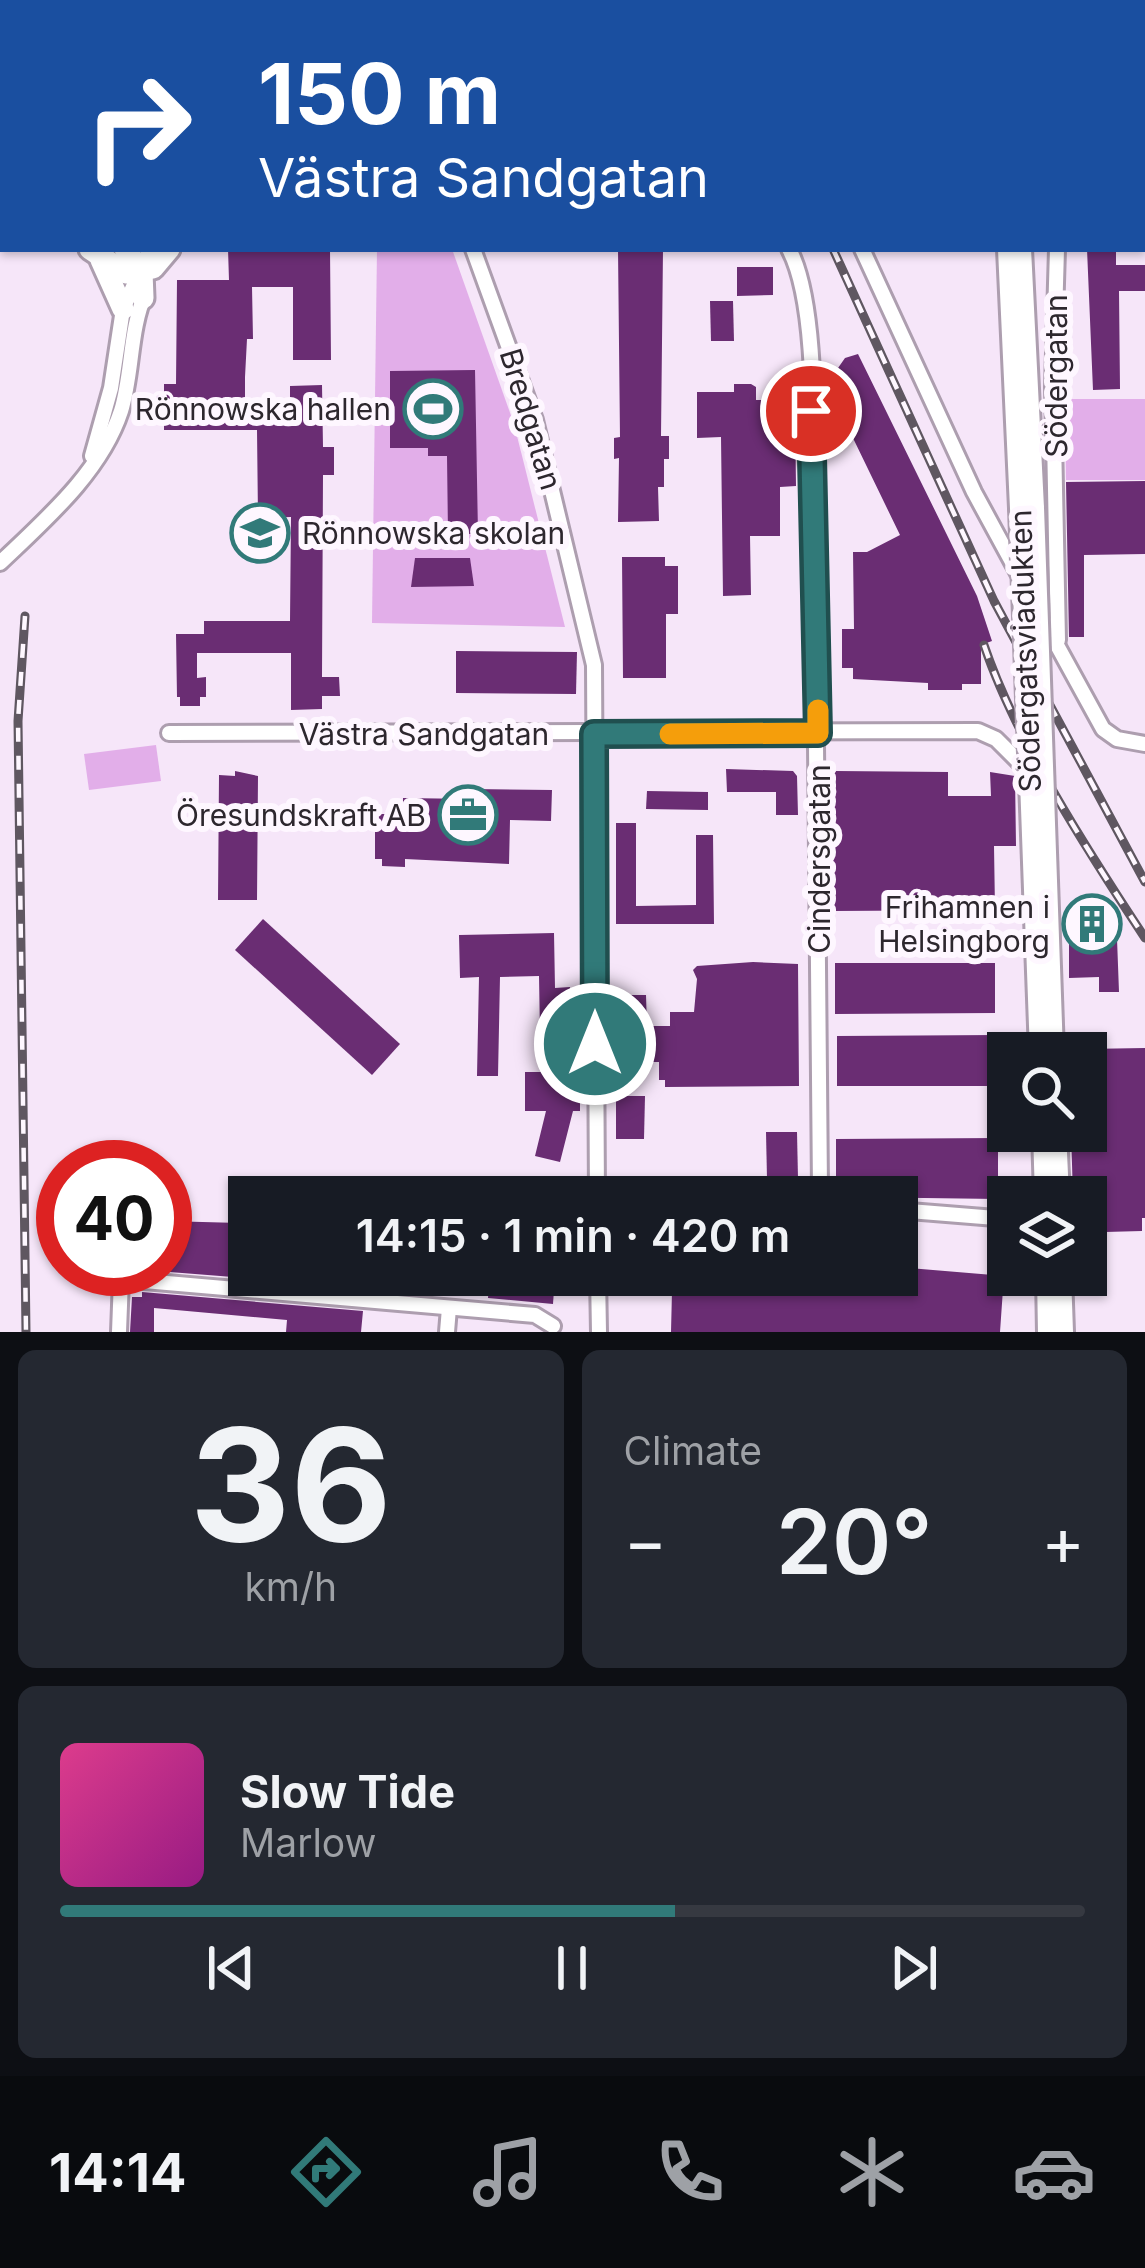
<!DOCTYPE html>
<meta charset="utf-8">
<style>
body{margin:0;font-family:Inter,sans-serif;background:#242831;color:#f1f3f6;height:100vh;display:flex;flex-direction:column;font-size:45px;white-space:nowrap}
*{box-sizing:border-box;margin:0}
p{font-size:39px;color:#9ea1a6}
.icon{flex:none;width:66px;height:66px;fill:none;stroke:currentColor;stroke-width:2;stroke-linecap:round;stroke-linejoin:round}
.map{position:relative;height:1332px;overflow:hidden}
.panel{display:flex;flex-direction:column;gap:18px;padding:18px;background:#0d0f14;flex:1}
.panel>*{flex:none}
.top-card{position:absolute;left:0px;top:0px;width:1146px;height:252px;box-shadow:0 3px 9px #0004;background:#1a4fa0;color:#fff;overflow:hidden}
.fabs{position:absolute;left:987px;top:1032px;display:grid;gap:24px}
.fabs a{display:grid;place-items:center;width:120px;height:120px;border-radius:0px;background:#171b24;box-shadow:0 3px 9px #0004;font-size:60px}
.speed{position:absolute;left:36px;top:1140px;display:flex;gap:24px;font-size:60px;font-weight:700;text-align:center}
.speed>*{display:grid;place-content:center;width:156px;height:156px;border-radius:50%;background:#171b24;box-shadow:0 3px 9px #0004;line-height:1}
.speed .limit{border:18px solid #d22;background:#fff;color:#111}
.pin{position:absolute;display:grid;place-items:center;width:102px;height:102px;color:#fff;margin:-51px;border:6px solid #fff;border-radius:50%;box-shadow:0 3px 12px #0007}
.me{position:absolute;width:132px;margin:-66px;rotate:0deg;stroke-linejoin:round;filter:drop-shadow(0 0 9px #0008)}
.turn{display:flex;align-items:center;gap:42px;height:252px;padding:0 60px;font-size:54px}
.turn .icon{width:156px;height:156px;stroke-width:2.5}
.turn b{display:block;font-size:84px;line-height:102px}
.big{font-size:90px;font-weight:600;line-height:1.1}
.panel .tile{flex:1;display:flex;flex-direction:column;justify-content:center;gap:18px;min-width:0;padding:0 42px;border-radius:18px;background:#242831}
.panel .dial{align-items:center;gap:0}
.dial b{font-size:156px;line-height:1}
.song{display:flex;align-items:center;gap:36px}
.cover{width:144px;height:144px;border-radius:18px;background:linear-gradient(135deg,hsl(330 70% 55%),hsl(310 70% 35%))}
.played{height:12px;border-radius:6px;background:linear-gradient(90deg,#317a79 60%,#363941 60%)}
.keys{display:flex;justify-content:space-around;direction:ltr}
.heat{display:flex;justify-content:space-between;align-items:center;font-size:66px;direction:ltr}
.panel .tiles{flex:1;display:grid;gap:18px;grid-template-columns:1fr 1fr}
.tile:last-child{grid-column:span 2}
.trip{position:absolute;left:228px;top:1176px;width:690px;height:120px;border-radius:0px;background:#171b24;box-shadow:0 3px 9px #0004;font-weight:600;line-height:120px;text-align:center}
.tab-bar{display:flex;height:192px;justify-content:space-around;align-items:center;background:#090b0e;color:#9ea1a6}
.tab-bar .icon{width:84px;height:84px}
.tab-bar .on{color:#317a79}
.tab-bar b{font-size:54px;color:#f1f3f6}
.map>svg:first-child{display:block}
.green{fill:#e2aee9}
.building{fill:#6a2d73}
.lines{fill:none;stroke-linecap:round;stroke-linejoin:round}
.minor-casing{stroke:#ad9eaf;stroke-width:20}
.major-casing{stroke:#ad9eaf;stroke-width:24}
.highway-casing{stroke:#ad9eaf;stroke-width:27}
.minor{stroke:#fff;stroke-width:14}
.major{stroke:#fff;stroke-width:18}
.highway{stroke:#fff;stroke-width:21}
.rail-casing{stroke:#5f5761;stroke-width:9}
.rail{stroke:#fef7ff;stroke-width:4.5;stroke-dasharray:14;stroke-linecap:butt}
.major-bridge-casing{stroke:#ad9eaf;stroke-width:24;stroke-linecap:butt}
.major-bridge{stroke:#fff;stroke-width:18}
.route-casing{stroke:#204f4f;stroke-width:30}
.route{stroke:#317a79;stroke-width:21}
.slow{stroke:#f59e0b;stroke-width:21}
.labels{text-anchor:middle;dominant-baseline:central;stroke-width:12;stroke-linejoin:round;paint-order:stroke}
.street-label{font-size:30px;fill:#2d272e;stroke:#fef7ff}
.poi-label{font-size:30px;fill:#2d272e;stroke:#fef7ff;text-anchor:end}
</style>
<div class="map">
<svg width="1145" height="1332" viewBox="0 0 1145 1332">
<rect width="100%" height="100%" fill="#f6e6f9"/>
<g class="green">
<polygon points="377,249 452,249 514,424 565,627 372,623"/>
<polygon points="1065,399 1145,399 1145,480 1066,480"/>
<polygon points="156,745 161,781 89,790 84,754"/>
</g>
<g class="building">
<polygon points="228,249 330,249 331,360 293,360 293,287 252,287 253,339 247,339 245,377 245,404 290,404 290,386 322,385 323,447 334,447 334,475 323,475 322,677 339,677 340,696 322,696 322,709 291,710 291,653 197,653 197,678 206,677 206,697 200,697 200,706 180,706 180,697 177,697 176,634 204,634 204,621 290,621 291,517 258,518 257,430 164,430 164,384 176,384 177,280 229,280"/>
<polygon points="618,249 663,249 661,436 669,436 669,459 664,459 664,487 658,487 659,521 618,522 619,458 614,459 614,438 620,437"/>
<polygon points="1087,249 1116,249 1116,265 1145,265 1145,291 1119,291 1120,389 1093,390"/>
<polygon points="737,267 773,267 773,295 737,296"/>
<polygon points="710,301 733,301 734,341 711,341"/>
<polygon points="858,354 977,596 992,641 981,645 981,684 962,684 962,690 928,690 928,683 853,679 853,668 842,668 842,629 854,629 853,552 867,552 900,535 836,403 838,368 845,358"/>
<polygon points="475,370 478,534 448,534 447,456 428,456 428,448 390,448 390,371"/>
<polygon points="734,384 751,384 756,387 756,400 779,400 780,415 795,415 796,486 780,487 780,536 750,536 751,595 723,596 721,437 697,438 697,392 734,392"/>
<polygon points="1145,481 1145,554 1084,555 1084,637 1069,637 1066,482"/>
<polygon points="622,557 665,557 665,566 678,566 678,614 666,614 666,678 623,678"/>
<polygon points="415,558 470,558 474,586 411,587"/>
<polygon points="456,651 577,652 576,694 456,693"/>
<polygon points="726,769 793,771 797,776 798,815 776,815 776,792 727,792"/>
<polygon points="235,771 258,776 257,900 218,900 219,775 235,776"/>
<polygon points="836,771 948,772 948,796 991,796 990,772 1015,776 1016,846 994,846 995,910 834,911 832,777"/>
<polygon points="473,789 552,790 551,821 510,820 509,864 405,859 405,867 382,866 382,859 375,859 375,814 403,814 403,798 473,799"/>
<polygon points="647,791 708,792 708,810 646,809"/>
<polygon points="616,823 636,823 636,906 696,905 696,835 713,835 714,924 616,924"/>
<polygon points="1069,912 1116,912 1119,992 1099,992 1099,977 1069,978"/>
<polygon points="263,919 400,1044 372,1075 235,950"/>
<polygon points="554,933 555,988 570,987 570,1034 540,1034 539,976 500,977 498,1076 477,1076 479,977 460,978 459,935"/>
<polygon points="753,962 798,964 799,1086 665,1087 665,1080 659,1080 659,1062 621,1062 617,1058 616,995 646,995 647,1026 670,1026 670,1012 694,1012 697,979 693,970 697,966"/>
<polygon points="835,963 995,963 995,1013 835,1014"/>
<polygon points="997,1035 997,1086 837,1086 837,1036"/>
<polygon points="1145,1048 1145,1218 1142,1218 1142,1231 1105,1232 1104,1198 1073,1197 1071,1131 1086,1131 1086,1049"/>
<polygon points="525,1072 580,1072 580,1111 573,1111 560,1162 535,1156 546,1111 525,1111"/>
<polygon points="616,1096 645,1096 644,1139 616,1139"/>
<polygon points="766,1132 797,1132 798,1179 767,1179"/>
<polygon points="998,1138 998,1199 849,1197 849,1190 836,1190 836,1139"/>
<polygon points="165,1221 240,1223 233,1277 144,1270 165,1269"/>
<polygon points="897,1267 993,1275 992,1288 1003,1289 1000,1332 671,1332 672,1291 677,1287 740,1292 741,1275 897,1275"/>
<polygon points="300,1275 407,1275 406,1292 299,1283"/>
<polygon points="490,1275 555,1275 553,1304 488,1298"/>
<polygon points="142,1292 363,1311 361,1332 286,1332 287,1320 154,1308 154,1332 130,1332 132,1297 142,1297"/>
</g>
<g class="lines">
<g class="minor-casing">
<g id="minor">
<polyline points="377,0 378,3"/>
<polyline points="394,0 395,3"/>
<polyline points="1143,230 1145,231"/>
<polyline points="473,249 535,420 594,665 597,1197"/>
<path d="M789,249C820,307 812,452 814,521C818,743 820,966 820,1189L825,1197"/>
<polyline points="862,249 974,492 1019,575"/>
<polyline points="1057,249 1053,387 1058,640"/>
<polyline points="92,456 111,388 123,309 150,249"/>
<path d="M0,563C45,520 101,472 121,411C133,372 129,330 146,292"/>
<polyline points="1041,616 1103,729 1117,739 1145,744"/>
<polyline points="169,733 978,731 996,739 1030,773"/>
<polyline points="897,1210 1008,1219"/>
<polyline points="598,1275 599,1332"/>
<polyline points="119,1332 121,1279 535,1315 553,1326"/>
<polyline points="447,1332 449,1308"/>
</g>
</g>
<g class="major-casing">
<g id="major">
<polyline points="827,0 830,3"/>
<polyline points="870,0 875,3"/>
<polyline points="1007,249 1019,508"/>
<polyline points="1022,249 1035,508"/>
<polyline points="1042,1131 1044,1197"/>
<polyline points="1057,1131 1060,1197"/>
<polyline points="1046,1275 1047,1332"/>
<polyline points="1062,1275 1064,1332"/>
</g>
</g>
<g class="highway-casing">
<g id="highway">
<polyline points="49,0 49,3"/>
<polyline points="66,0 66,3"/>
<polyline points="1004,0 1004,3"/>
<polyline points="1026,0 1026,3"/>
<polyline points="611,3 619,0"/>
<polyline points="673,3 681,0"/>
<polyline points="1143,140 1145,141"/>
<polyline points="1143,168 1145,169"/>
<polyline points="90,249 126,273 153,268 169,249"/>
<polyline points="125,249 142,272 143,298"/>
<polyline points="101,260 123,309"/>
</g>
</g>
<use href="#minor" class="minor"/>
<use href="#major" class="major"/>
<use href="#highway" class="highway"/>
<g class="rail-casing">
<g id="rail">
<polyline points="743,0 743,3"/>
<polyline points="833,249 994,601 1145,882"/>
<polyline points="25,616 18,721 26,1332"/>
<path d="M984,645C1016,740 1089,853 1145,938"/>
</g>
</g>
<use href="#rail" class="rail"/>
<g class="major-bridge-casing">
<g id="major-bridge">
<polyline points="1019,508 1039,1053"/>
<polyline points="1035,508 1054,1053"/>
</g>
</g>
<use href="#major-bridge" class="major-bridge"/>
</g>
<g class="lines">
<g class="route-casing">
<polyline id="route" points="595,1044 594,734 818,733 811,411"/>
</g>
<use href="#route" class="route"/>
<polyline class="slow" points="670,734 818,733 818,710"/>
</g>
<defs>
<g id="stadium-ring" transform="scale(3)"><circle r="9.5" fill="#fef7ff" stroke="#317a79" stroke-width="1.5"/><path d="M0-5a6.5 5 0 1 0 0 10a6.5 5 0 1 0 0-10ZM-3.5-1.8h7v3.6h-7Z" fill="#317a79"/></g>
<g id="school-ring" transform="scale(3)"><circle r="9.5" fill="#fef7ff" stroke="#317a79" stroke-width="1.5"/><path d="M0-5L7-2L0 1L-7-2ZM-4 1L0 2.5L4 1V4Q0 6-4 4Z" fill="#317a79"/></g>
<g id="office-ring" transform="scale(3)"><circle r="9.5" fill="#fef7ff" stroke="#317a79" stroke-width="1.5"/><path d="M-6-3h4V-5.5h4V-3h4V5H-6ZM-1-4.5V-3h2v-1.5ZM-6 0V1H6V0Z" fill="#317a79"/></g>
<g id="building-ring" transform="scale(3)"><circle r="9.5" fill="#fef7ff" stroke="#317a79" stroke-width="1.5"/><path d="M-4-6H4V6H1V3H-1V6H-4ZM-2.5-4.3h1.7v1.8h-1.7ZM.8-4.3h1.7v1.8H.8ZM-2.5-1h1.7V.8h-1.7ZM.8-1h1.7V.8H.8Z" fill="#317a79"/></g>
</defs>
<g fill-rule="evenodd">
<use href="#stadium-ring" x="433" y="409"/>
<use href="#school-ring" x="260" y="533"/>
<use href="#office-ring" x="468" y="815"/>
<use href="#building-ring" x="1092" y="924"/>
</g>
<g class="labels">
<g class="street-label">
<text transform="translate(1056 376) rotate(-90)">Södergatan</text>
<text transform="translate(531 419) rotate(73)">Bredgatan</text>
<text transform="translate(1025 651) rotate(-92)">Södergatsviadukten</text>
<text x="424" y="734">Västra Sandgatan</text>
<text transform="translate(819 859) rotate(-90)">Cindersgatan</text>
</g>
<g class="poi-label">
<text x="391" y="409">Rönnowska hallen</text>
<text x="302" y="533" text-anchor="start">Rönnowska skolan</text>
<text x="426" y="815">Öresundskraft AB</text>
<text x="1050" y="907">Frihamnen i<tspan x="1050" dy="34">Helsingborg</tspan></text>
</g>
</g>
</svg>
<div class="fabs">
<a><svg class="icon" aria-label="search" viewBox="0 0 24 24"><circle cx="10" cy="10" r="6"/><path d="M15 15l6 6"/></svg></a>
<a><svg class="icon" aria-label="layers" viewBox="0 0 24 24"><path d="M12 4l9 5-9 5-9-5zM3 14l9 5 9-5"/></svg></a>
</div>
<div class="speed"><div class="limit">40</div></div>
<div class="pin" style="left:811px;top:411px;background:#d93025"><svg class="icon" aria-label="arrive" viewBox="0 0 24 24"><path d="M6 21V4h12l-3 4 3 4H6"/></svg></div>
<svg class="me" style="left:595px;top:1044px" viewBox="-20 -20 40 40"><circle r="17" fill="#317a79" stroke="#fff" stroke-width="3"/><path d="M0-11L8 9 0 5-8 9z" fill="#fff"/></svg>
<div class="trip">14:15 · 1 min · 420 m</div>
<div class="top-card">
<div class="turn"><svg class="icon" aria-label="right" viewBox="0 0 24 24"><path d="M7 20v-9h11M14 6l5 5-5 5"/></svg><div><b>150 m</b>Västra Sandgatan</div></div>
</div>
</div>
<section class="panel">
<div class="tiles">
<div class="tile dial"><b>36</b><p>km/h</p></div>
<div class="tile"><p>Climate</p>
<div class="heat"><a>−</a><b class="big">20°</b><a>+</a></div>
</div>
<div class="tile">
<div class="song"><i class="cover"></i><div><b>Slow Tide</b><p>Marlow</p></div></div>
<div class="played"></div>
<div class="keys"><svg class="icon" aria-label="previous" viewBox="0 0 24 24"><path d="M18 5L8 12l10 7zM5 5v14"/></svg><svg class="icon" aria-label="pause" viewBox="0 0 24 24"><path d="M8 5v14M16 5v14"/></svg><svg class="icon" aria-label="next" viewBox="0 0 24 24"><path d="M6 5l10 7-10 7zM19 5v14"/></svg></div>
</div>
</div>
</section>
<nav class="tab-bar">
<b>14:14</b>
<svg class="icon on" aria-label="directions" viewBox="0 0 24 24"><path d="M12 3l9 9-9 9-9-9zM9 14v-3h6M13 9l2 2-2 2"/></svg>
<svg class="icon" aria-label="music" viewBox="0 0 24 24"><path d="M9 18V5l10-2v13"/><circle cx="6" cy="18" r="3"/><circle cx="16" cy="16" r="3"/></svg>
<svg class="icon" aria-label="phone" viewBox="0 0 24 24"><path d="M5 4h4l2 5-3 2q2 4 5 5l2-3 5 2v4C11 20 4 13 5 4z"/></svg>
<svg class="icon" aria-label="climate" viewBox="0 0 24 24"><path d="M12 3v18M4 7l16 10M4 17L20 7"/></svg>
<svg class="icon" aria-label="car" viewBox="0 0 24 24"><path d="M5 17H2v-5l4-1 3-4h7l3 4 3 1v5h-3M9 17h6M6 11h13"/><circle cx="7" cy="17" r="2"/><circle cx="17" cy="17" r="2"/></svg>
</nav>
